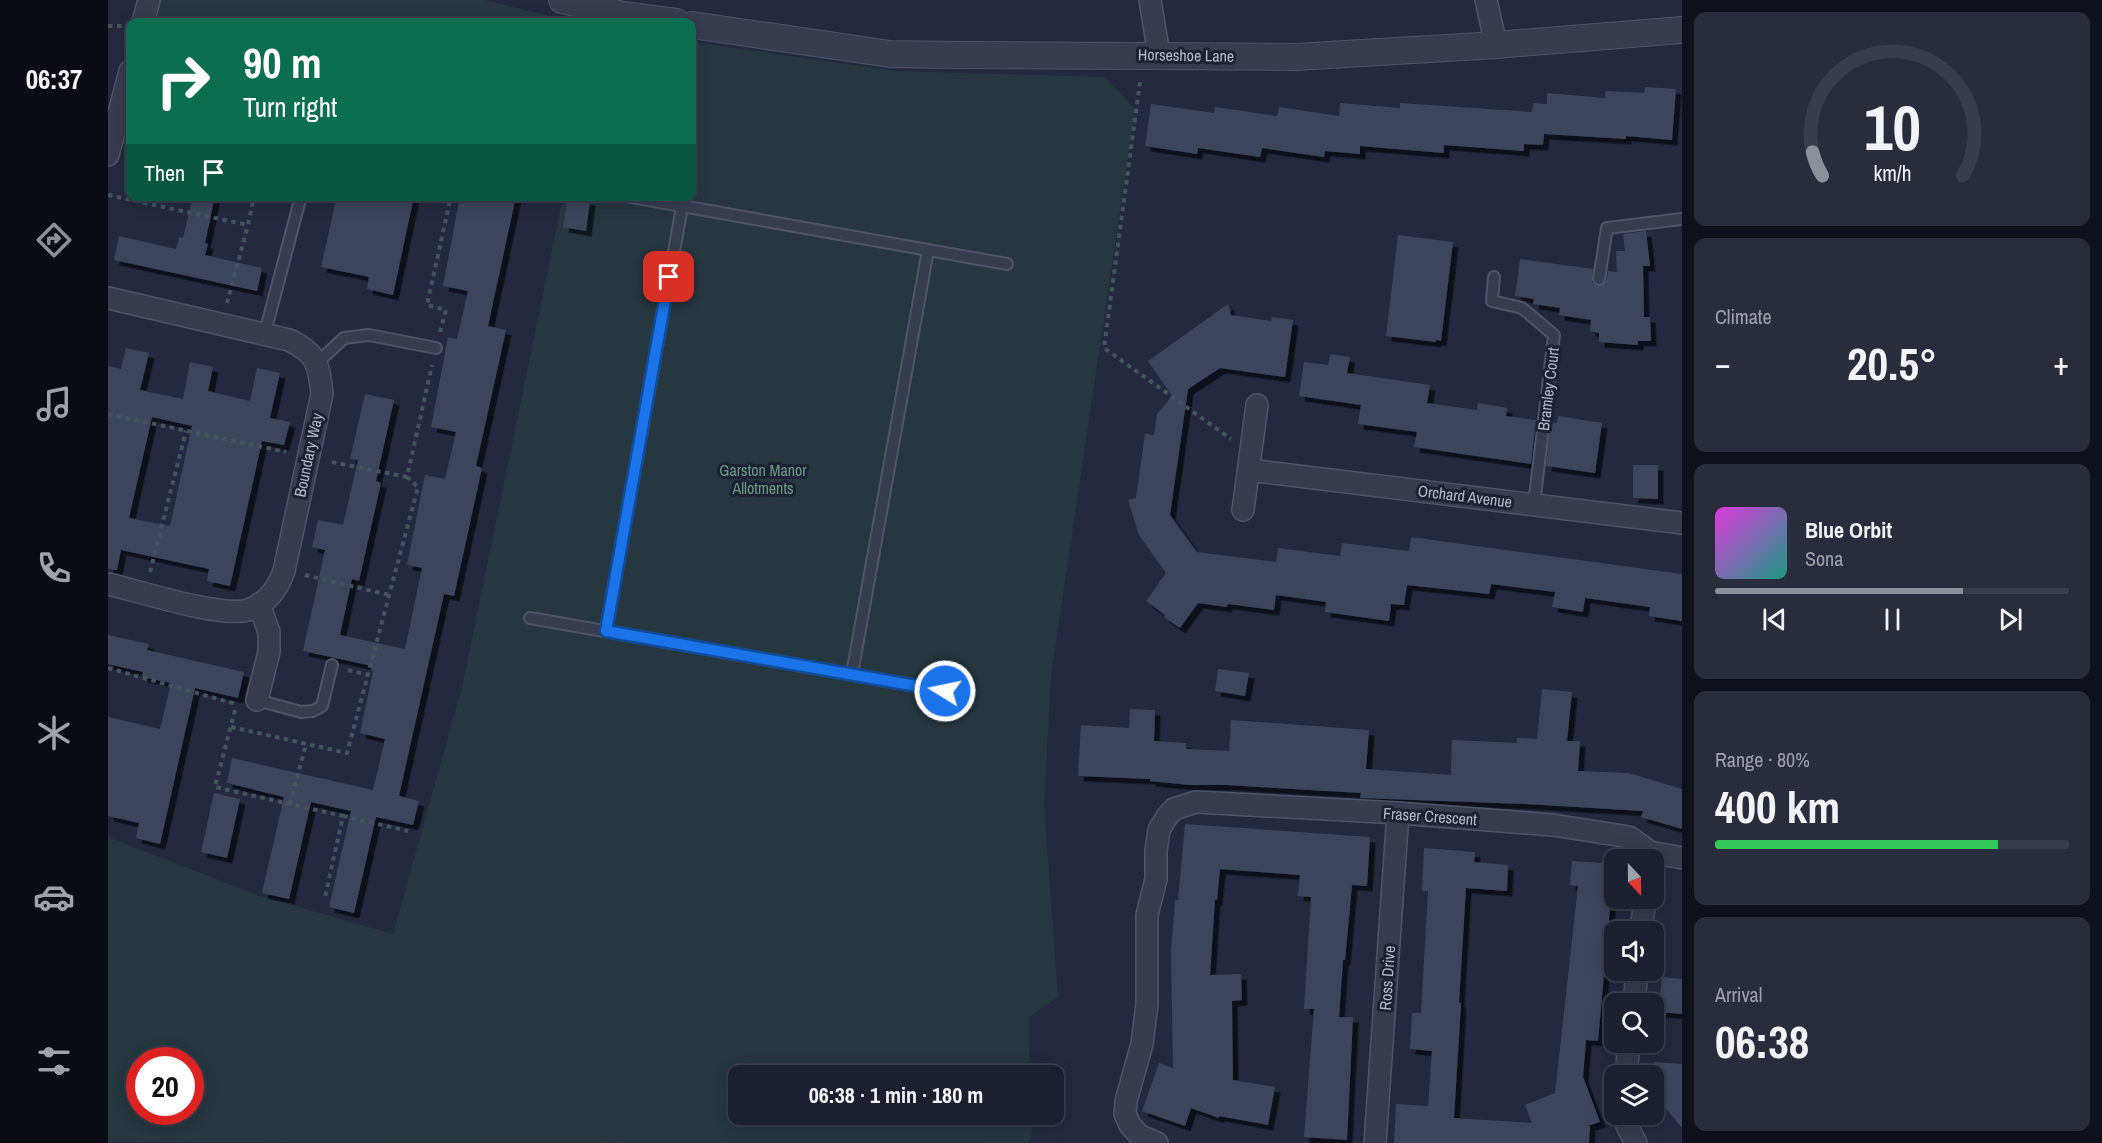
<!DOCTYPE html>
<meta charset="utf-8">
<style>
body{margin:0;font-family:"Archivo Narrow",sans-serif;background:#282c3b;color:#f1f3f6;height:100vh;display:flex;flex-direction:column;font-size:22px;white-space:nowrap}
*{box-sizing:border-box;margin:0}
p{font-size:20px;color:#a0a2aa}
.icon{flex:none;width:33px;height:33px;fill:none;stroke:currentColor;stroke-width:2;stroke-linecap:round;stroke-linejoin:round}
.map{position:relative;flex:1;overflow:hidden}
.details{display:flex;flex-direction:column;gap:12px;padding:12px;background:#0f111a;width:420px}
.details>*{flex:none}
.hud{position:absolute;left:18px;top:18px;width:570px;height:183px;border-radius:12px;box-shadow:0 3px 15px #0003,0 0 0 2px #393d4b;background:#0b6e4f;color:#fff;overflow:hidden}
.needle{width:39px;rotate:158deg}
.buttons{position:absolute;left:1496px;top:849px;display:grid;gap:12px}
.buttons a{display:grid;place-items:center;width:60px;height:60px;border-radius:12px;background:#1b1f2f;box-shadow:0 3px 15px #0003,0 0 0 2px #393d4b;font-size:30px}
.speed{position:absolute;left:18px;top:1047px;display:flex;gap:12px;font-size:30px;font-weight:700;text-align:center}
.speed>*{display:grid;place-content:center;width:78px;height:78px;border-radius:50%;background:#1b1f2f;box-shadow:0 3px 15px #0003,0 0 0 2px #393d4b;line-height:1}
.speed .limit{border:9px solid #d22;background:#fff;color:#111}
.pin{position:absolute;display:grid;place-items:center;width:51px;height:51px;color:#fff;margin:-26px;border-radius:12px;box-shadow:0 3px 9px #0006}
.me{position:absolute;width:66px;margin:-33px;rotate:280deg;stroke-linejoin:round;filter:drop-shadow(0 0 4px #0008)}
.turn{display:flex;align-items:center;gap:21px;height:126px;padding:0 18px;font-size:27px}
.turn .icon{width:78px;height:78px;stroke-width:2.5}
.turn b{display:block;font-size:42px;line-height:51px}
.then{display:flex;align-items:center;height:57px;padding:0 18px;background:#0003;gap:12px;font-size:22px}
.big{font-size:45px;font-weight:700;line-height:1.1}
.details .tile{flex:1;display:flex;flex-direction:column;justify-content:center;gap:9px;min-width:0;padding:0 21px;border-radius:12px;background:#282c3b}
.details .dial{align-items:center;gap:0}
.dial svg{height:156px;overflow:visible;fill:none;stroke:#393d4b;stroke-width:7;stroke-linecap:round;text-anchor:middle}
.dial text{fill:#f1f3f6;stroke:none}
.song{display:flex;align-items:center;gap:18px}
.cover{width:72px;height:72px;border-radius:9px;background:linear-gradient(135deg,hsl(300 70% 55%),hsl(170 70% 35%))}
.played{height:6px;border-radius:3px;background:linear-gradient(90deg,#8c9099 70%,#393d4b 70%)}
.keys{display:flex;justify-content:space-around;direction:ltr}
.heat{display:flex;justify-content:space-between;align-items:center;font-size:33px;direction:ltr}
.charge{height:9px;border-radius:4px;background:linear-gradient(90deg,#34c759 80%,#393d4b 0)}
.trip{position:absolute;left:620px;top:1065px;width:336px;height:60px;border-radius:12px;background:#1b1f2f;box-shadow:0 3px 15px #0003,0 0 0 2px #393d4b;font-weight:700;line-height:60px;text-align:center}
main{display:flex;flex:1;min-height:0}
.tab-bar{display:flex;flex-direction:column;width:108px;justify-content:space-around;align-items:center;background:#0b0c13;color:#a0a2aa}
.tab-bar .icon{width:42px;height:42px}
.tab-bar .current{color:#8c9099}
.tab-bar b{font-size:27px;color:#f1f3f6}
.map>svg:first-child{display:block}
.green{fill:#263740;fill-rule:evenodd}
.building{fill:#3e445d;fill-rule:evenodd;filter:url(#shadow)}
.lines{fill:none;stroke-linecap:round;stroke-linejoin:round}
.service-casing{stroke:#505467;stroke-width:14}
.minor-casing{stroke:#505467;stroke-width:24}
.tertiary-casing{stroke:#505467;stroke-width:28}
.path{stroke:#44545d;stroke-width:4;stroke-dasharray:4.5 4.5;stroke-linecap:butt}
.service{stroke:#383c4f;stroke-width:10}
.minor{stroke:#383c4f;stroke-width:21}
.tertiary{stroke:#383c4f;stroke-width:26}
.route-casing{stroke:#114b97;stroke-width:15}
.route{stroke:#1a73e8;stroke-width:10}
.labels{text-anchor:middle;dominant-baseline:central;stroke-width:6;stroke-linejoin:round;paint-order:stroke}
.street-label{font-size:16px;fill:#b4b8ca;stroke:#1d2134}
.park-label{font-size:16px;fill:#6b9b80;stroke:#1d2134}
</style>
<main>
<nav class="tab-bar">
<b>06:37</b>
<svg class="icon current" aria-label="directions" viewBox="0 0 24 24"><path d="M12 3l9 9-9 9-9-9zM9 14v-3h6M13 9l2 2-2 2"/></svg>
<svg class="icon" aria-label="music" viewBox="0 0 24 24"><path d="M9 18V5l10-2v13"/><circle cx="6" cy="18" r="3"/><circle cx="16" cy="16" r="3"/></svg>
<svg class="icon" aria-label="phone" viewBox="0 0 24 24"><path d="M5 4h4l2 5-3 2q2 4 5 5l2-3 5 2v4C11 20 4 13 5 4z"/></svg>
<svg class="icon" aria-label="climate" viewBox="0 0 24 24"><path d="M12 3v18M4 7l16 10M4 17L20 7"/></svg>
<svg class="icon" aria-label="car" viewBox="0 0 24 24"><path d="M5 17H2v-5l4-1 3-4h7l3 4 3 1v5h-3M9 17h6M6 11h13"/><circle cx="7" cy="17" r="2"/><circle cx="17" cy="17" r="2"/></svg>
<svg class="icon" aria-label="filters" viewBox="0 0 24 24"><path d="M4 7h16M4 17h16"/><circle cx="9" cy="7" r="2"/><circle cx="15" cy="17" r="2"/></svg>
</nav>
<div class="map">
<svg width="1574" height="1143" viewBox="0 0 1574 1143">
<defs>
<filter id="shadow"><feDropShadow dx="5.5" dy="5.5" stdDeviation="0" flood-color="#0009"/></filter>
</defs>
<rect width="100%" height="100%" fill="#24293f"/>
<g class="green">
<polygon points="51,0 376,0 469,22 44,22"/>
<path d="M584,42L788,71L996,77L1027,109L943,676L936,805L950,997L921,1017L922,1075L630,1076V1114L923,1115L924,1131L920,1143L0,1142V837L149,895L285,934L354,687L455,197L584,196ZM32,1060H82V1112H32Z"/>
</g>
<g class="building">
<polygon points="1537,87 1568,89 1564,140 1518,136 1518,139 1436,134 1435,145 1416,144 1416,151 1336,145 1336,153 1252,146 1252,154 1217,151 1216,157 1154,148 1152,157 1090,148 1089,154 1037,146 1043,104 1106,113 1107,107 1169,116 1171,107 1231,116 1232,103 1292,108 1292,103 1424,112 1425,103 1439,104 1439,93 1497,98 1498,91 1536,93"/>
<polygon points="85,196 107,196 97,243 100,244 97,255 154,268 149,291 6,260 11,236 68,249 71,237 75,238"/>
<polygon points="229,196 306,196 285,295 259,289 261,277 213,267"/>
<polygon points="352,196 380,202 381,196 408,196 380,326 398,330 368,466 374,468 346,596 336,594 291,796 311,801 305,825 268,817 246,913 221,907 243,811 203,802 181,899 154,893 176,797 119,783 124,758 265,790 277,739 252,733 265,671 263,670 264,666 195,651 217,550 204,547 210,520 235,525 250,460 242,459 257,394 286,400 268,481 273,483 251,581 244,579 232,635 297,649 314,568 299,565 317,475 337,479 348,432 323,427 340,337 349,339 360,291 335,286"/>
<polygon points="460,197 482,200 478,231 455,227"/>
<polygon points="1538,231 1542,266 1535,266 1536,317 1542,317 1543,341 1530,341 1530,345 1491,342 1491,333 1482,331 1483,320 1451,315 1452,308 1425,304 1426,299 1407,296 1412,259 1485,269 1484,282 1489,286 1493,286 1498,281 1500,271 1509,272 1508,251 1517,251 1515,234"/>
<polygon points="1290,235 1345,242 1333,341 1328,340 1328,342 1278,336"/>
<polygon points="1120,304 1123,315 1163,321 1164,317 1185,320 1177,377 1112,368 1080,389 1062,515 1089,552 1168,562 1170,548 1232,556 1234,543 1301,551 1303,537 1574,574 1574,621 1541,616 1542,607 1477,598 1475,612 1444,607 1447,592 1383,584 1381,594 1299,585 1296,605 1283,604 1281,621 1217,612 1218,602 1168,595 1166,610 1120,604 1118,607 1090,603 1072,628 1056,617 1057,615 1038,601 1058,573 1031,535 1020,500 1028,498 1037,434 1046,435 1049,414 1064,396 1040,361"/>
<path d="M18,348L41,353L32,390L75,399L82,362L105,367L100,391L142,401L149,368L172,373L162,418L182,422L176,445L154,441L122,586L99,581L101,569L13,550L9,570L0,569V366L13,369ZM44,417L84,426L62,526L21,518Z"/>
<polygon points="1222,354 1242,357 1239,373 1322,385 1319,403 1369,410 1370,403 1399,408 1398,416 1428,420 1423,464 1306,447 1309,432 1250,424 1253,405 1191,396 1196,362 1220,365"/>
<polygon points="1450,416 1494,423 1487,473 1438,466 1443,423 1449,423"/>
<polygon points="1525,465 1550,465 1550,499 1525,498"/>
<polygon points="0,635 41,644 39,650 136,672 130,698 87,688 52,844 28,838 31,823 0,816 0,717 52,729 63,683 34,677 35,672 0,664"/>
<polygon points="1110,669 1141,673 1137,696 1107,691"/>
<polygon points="1434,689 1464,692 1459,741 1472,741 1470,771 1521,773 1574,789 1574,829 1533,817 1535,811 1418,804 1252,798 1253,793 1119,785 1082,785 1042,781 1042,779 970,776 973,725 1021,728 1022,709 1047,710 1046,741 1078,743 1078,749 1121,751 1123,720 1261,730 1258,769 1343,775 1344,740 1409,743 1409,738 1429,739"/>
<polygon points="106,793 132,799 119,858 93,852"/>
<polygon points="1077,824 1262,837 1259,886 1244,885 1237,960 1235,960 1231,1017 1245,1017 1239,1140 1196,1137 1206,1009 1196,1009 1203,897 1190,896 1192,875 1112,869 1109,900 1107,900 1102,975 1133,974 1134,1000 1124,1001 1125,1080 1167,1087 1160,1125 1111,1116 1111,1118 1083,1108 1077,1126 1034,1111 1051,1063 1065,1068 1063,951 1067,900 1070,900"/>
<polygon points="1316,848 1367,852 1366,862 1400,865 1399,891 1358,888 1351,1002 1353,1003 1346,1118 1424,1123 1417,1105 1447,1093 1470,886 1462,885 1464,861 1506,864 1490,1041 1478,1040 1475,1077 1492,1122 1479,1126 1482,1126 1481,1143 1286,1143 1288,1104 1320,1106 1324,1051 1302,1049 1304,1013 1313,1013 1320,891 1314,891"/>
<polygon points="1554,977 1574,979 1574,1014 1550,1012"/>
<polygon points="1546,1062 1574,1064 1574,1128 1545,1093"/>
</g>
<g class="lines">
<g class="service-casing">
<g id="service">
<polyline points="518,196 899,264"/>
<polyline points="1386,277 1384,301 1414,308 1446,335 1426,505"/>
<polyline points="1491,279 1499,228 1574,219"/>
<polyline points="154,335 159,325 193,196"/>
<polyline points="208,364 236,338 261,335 328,348"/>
<polyline points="422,618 837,691"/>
<polyline points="498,631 574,207"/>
<polyline points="744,674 820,250"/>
<polyline points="149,700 193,712 205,711 214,706 224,665"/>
</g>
</g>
<g class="minor-casing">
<g id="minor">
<polyline points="1042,0 1051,55"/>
<polyline points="1378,0 1388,45"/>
<polyline points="35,22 41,0"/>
<polyline points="0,155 22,71"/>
<path d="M0,298L181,340C209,353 211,365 214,394L176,571C170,588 159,604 140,610C113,618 31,591 0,584"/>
<polyline points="1141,470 1574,523"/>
<polyline points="1135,510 1149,405"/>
<polyline points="149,700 161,652 161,632 151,604"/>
<polyline points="1533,932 1537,898"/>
<polyline points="1526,1004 1529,970"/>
<polyline points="1518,1076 1521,1042"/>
<polyline points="1517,1114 1519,1126 1528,1143"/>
<polyline points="1049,1143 1031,1135 1022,1125 1017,1114 1018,1101 1034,1044 1039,1004 1039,915 1048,879 1048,851 1051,830 1058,818 1066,809 1088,802 1290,813 1445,825 1521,837 1542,852 1574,858"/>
<polyline points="1267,1143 1290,813"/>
</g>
</g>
<g class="tertiary-casing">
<g id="tertiary">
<polyline points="454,0 515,15 568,22"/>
<polyline points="584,25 782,54 847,55 1188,57 1388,45 1574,30"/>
</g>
</g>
<g class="path">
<polyline points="0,26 14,26"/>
<polyline points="1032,82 996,348 1123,439"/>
<polyline points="0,195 140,225 146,196"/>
<polyline points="119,303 140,225"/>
<polyline points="332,332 338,310 319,305 343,196"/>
<polyline points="0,414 178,452"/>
<polyline points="224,462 299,477"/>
<polyline points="42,572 78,431"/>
<polyline points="197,575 281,595"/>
<polyline points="0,668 128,704"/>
<polyline points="240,670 260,675"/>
<polyline points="127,710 107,787 235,816 217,897"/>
<polyline points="123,727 239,753 310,487 299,477 324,365"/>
<polyline points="182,804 198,744"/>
<polyline points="235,816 300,831"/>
</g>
<use href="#service" class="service"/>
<use href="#minor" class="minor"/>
<use href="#tertiary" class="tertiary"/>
</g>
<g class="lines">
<g class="route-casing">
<polyline id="route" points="561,277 498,631 837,691"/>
</g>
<use href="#route" class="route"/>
</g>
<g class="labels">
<g class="street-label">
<text transform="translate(1078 55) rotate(1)">Horseshoe Lane</text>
<text transform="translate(1440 389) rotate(-83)">Bramley Court</text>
<text transform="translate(200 455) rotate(-78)">Boundary Way</text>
<text transform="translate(1357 496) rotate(7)">Orchard Avenue</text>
<text transform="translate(1322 816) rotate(4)">Fraser Crescent</text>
<text transform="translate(1279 978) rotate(-86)">Ross Drive</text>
</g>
<g class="park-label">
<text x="655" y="470">Garston Manor<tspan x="655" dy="18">Allotments</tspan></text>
</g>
</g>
</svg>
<div class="buttons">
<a><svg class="needle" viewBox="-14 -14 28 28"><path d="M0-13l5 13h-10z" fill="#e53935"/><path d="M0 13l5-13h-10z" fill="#a0a2aa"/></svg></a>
<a><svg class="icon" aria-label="sound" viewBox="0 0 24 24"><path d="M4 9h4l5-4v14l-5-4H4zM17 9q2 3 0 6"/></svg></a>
<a><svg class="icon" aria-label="search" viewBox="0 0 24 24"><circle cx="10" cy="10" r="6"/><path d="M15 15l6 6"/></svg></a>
<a><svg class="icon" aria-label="layers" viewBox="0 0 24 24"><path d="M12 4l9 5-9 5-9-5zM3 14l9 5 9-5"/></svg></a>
</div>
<div class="speed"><div class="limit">20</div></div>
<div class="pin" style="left:561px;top:277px;background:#d93025"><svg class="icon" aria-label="arrive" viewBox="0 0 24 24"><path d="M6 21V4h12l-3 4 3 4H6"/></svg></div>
<svg class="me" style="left:837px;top:691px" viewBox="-20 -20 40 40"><circle r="17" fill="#1a73e8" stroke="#fff" stroke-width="3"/><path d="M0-11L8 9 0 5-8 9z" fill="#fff"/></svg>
<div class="trip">06:38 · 1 min · 180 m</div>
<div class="hud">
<div class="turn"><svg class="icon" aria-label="right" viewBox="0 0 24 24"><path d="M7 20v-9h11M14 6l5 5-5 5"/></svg><div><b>90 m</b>Turn right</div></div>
<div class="then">Then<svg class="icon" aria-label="arrive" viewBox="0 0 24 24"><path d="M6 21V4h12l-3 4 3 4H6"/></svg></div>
</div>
</div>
<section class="details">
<div class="tile dial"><svg viewBox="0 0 100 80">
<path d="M14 69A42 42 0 1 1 86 69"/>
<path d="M14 69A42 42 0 0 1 9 57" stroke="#8c9099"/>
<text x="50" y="56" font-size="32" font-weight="700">10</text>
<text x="50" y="72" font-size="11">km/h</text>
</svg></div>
<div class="tile"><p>Climate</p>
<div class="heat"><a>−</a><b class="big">20.5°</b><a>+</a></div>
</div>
<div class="tile">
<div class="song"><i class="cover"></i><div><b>Blue Orbit</b><p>Sona</p></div></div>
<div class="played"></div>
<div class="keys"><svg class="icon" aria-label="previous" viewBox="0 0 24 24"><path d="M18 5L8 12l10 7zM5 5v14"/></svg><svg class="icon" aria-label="pause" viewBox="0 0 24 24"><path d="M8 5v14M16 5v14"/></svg><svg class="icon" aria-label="next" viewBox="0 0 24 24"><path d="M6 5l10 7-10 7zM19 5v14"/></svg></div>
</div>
<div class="tile"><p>Range · 80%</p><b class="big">400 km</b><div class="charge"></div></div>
<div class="tile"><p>Arrival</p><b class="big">06:38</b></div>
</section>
</main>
